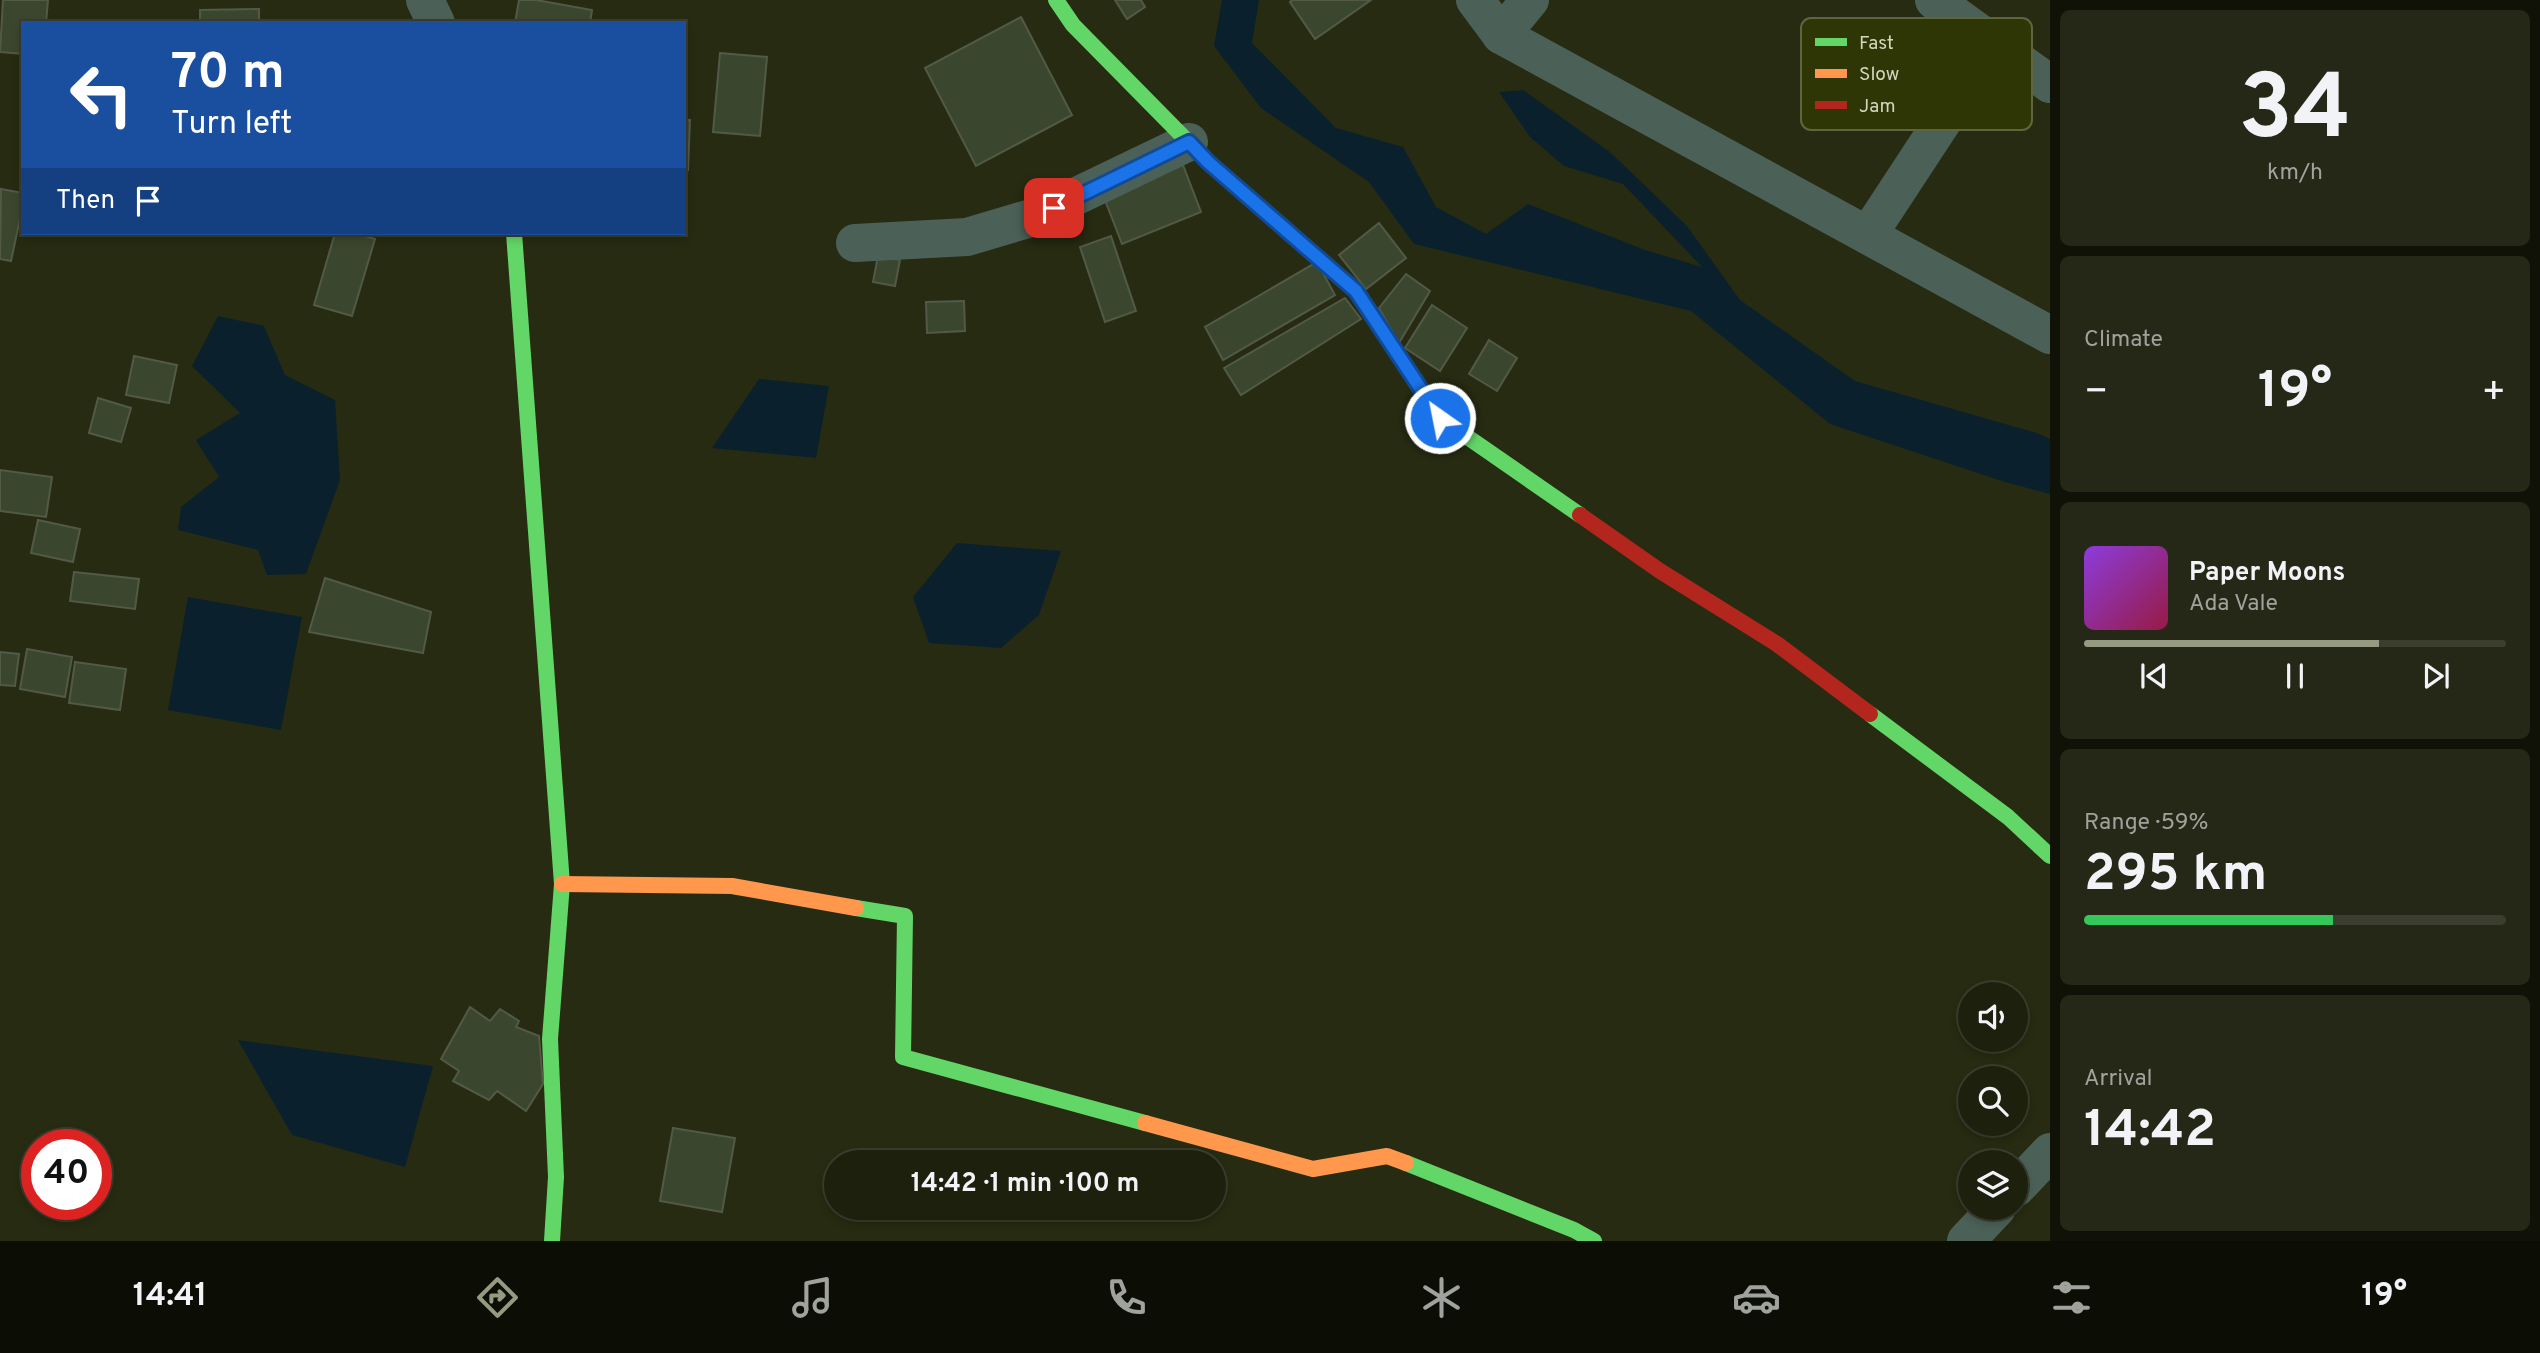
<!DOCTYPE html>
<meta charset="utf-8">
<style>
body{margin:0;font-family:Overpass,sans-serif;background:#252816;color:#f1f3f6;height:100vh;display:flex;flex-direction:column;font-size:26px;white-space:nowrap}
*{box-sizing:border-box;margin:0}
p{font-size:23px;color:#a0a39d}
.icon{flex:none;width:38px;height:38px;fill:none;stroke:currentColor;stroke-width:2;stroke-linecap:round;stroke-linejoin:round}
.map{position:relative;flex:1;overflow:hidden}
.details{display:flex;flex-direction:column;gap:10px;padding:10px;background:#101207;width:490px}
.details>*{flex:none}
.guide{position:absolute;left:21px;top:21px;width:665px;height:214px;border-radius:0px;box-shadow:0 4px 10px #0003,0 0 0 2px #3b3e2e;background:#1a4fa0;color:#fff;overflow:hidden}
.controls{position:absolute;left:1958px;top:982px;display:grid;gap:14px}
.controls a{display:grid;place-items:center;width:70px;height:70px;border-radius:50%;background:#1d200d;box-shadow:0 4px 10px #0003,0 0 0 2px #3b3e2e;font-size:35px}
.speed{position:absolute;left:21px;top:1129px;display:flex;gap:14px;font-size:35px;font-weight:700;text-align:center}
.speed>*{display:grid;place-content:center;width:91px;height:91px;border-radius:50%;background:#1d200d;box-shadow:0 4px 10px #0003,0 0 0 2px #3b3e2e;line-height:1}
.speed .limit{border:10px solid #d22;background:#fff;color:#111}
.pin{position:absolute;display:grid;place-items:center;width:60px;height:60px;color:#fff;margin:-30px;border-radius:14px;box-shadow:0 4px 10px #0006}
.me{position:absolute;width:77px;margin:-38px;rotate:327deg;stroke-linejoin:round;filter:drop-shadow(0 0 5px #0008)}
.turn{display:flex;align-items:center;gap:24px;height:147px;padding:0 35px;font-size:32px}
.turn .icon{width:91px;height:91px;stroke-width:2.5}
.turn b{display:block;font-size:49px;line-height:60px}
.then{display:flex;align-items:center;height:66px;padding:0 35px;background:#0003;gap:14px;font-size:26px}
.big{font-size:52px;font-weight:700;line-height:1.1}
.details .tile{flex:1;display:flex;flex-direction:column;justify-content:center;gap:10px;min-width:0;padding:0 24px;border-radius:10px;background:#252816}
.details .dial{align-items:center;gap:0}
.dial b{font-size:91px;line-height:1}
.song{display:flex;align-items:center;gap:21px}
.cover{width:84px;height:84px;border-radius:10px;background:linear-gradient(135deg,hsl(270 70% 55%),hsl(340 70% 35%))}
.played{height:7px;border-radius:4px;background:linear-gradient(90deg,#959b81 70%,#3b3e2e 70%)}
.keys{display:flex;justify-content:space-around;direction:ltr}
.heat{display:flex;justify-content:space-between;align-items:center;font-size:38px;direction:ltr}
.charge{height:10px;border-radius:5px;background:linear-gradient(90deg,#34c759 59%,#3b3e2e 0)}
.trip{position:absolute;left:824px;top:1150px;width:402px;height:70px;border-radius:35px;background:#1d200d;box-shadow:0 4px 10px #0003,0 0 0 2px #3b3e2e;font-weight:700;line-height:70px;text-align:center}
.menu{display:flex;height:112px;justify-content:space-around;align-items:center;background:#0c0d05;color:#a0a39d}
.menu .icon{width:49px;height:49px}
.menu .selected{color:#959b81}
.menu b{font-size:32px;color:#f1f3f6}
main{display:flex;flex:1;min-height:0}
.map>svg:first-child{display:block}
.water{fill:#0a212d}
.building{fill:#3b462e;stroke:#525a47;stroke-width:2}
.lines{fill:none;stroke-linecap:round;stroke-linejoin:round}
.street{stroke:#4b6158;stroke-width:38}
.fast{stroke:#63d668;stroke-width:16}
.slow{stroke:#ff974d;stroke-width:16}
.jam{stroke:#b3261e;stroke-width:16}
.route-casing{stroke:#114b97;stroke-width:18}
.route{stroke:#1a73e8;stroke-width:12}
.key{fill:#2e3606;stroke:#5f663d;stroke-width:2}
.key-label{font-size:19px;fill:#d0d7be}
</style>
<main>
<div class="map">
<svg width="2050" height="1241" viewBox="0 0 2050 1241">
<rect width="100%" height="100%" fill="#272b11"/>
<g class="water">
<polygon points="1222,0 1259,0 1252,43 1336,128 1403,147 1436,207 1486,234 1528,204 1645,250 1702,267 1623,184 1564,166 1530,137 1499,92 1523,90 1610,152 1687,226 1740,300 1855,381 2037,433 2050,439 2050,494 2005,482 1830,424 1691,311 1414,244 1369,182 1261,108 1214,46"/>
<polygon points="218,316 264,326 285,375 335,400 340,480 306,574 267,575 258,550 178,530 181,507 219,477 196,440 240,413 192,366"/>
<polygon points="759,379 829,386 816,458 712,448"/>
<polygon points="957,543 1061,551 1039,615 1001,648 929,643 913,597"/>
<polygon points="188,597 302,617 281,730 168,710"/>
<polygon points="238,1040 433,1066 405,1167 292,1135"/>
</g>
<g class="building">
<polygon points="3,0 48,0 46,23 23,23 23,54 0,52"/>
<polygon points="519,0 536,0 592,10 590,23 515,23"/>
<polygon points="1115,0 1141,0 1145,7 1127,19"/>
<polygon points="1292,0 1371,0 1315,39 1290,2"/>
<polygon points="259,9 259,23 200,23 200,10"/>
<polygon points="1021,17 1072,115 976,166 925,68"/>
<polygon points="720,53 767,57 760,136 713,132"/>
<polygon points="684,120 690,120 688,170 684,170"/>
<polygon points="1183,165 1201,212 1122,244 1103,195"/>
<polygon points="1,189 23,193 23,205 11,261 0,259"/>
<polygon points="1379,223 1406,258 1366,289 1339,255"/>
<polygon points="335,233 355,233 375,239 352,316 314,305"/>
<polygon points="1111,236 1136,311 1105,322 1080,247"/>
<polygon points="878,256 900,260 895,286 873,282"/>
<polygon points="1317,262 1335,295 1223,360 1205,327"/>
<polygon points="1406,274 1430,291 1399,343 1379,308"/>
<polygon points="1345,298 1361,319 1241,395 1224,368"/>
<polygon points="964,301 965,331 927,333 926,302"/>
<polygon points="1432,305 1467,328 1440,371 1405,348"/>
<polygon points="1489,340 1517,358 1497,391 1469,374"/>
<polygon points="134,356 177,365 169,403 126,395"/>
<polygon points="98,398 131,408 121,442 89,433"/>
<polygon points="0,470 52,477 46,517 0,511"/>
<polygon points="38,520 80,529 73,562 31,553"/>
<polygon points="74,572 139,579 135,609 70,601"/>
<polygon points="325,578 431,612 423,653 309,632"/>
<polygon points="27,649 72,657 65,697 20,689"/>
<polygon points="0,652 19,654 15,686 0,685"/>
<polygon points="75,662 126,669 120,710 69,703"/>
<polygon points="470,1007 490,1021 500,1009 519,1021 516,1027 539,1036 543,1084 526,1111 497,1091 489,1100 453,1081 459,1071 441,1059"/>
<polygon points="673,1128 735,1138 722,1212 660,1201"/>
</g>
<g class="lines">
<g class="street">
<polyline points="425,0 436,23"/>
<polyline points="1475,0 1501,35 2050,335"/>
<polyline points="1934,0 2050,84"/>
<polyline points="1501,35 1530,0"/>
<polyline points="1868,235 1994,43"/>
<polyline points="855,243 967,237 1031,218 1189,142"/>
<polyline points="2016,1188 2050,1152"/>
<polyline points="1966,1241 1997,1208"/>
</g>
<g class="fast">
<polyline points="1056,0 1073,25 1208,162 1356,291 1440,418 1580,515"/>
<polyline points="514,233 562,884 550,1039 556,1177 552,1241"/>
<polyline points="1870,714 2008,817 2050,856"/>
<polyline points="856,908 905,916 903,1057 1145,1123"/>
<polyline points="1406,1163 1574,1230 1594,1241"/>
</g>
<g class="slow">
<polyline points="562,884 732,886 856,908"/>
<polyline points="1145,1123 1313,1169 1387,1156 1406,1163"/>
</g>
<polyline class="jam" points="1580,515 1660,571 1777,644 1870,714"/>
</g>
<g class="lines">
<g class="route-casing">
<polyline id="route" points="1054,208 1189,142 1208,162 1356,291 1440,418"/>
</g>
<use href="#route" class="route"/>
</g>
<rect x="1801" y="18" width="231" height="112" rx="10" class="key"/>
<rect x="1815" y="38" width="32" height="8" fill="#63d668"/>
<rect x="1815" y="69" width="32" height="9" fill="#ff974d"/>
<rect x="1815" y="101" width="32" height="8" fill="#b3261e"/>
<g class="key-label">
<text x="1859" y="49">Fast</text>
<text x="1859" y="80">Slow</text>
<text x="1859" y="112">Jam</text>
</g>
</svg>
<div class="controls">
<a><svg class="icon" aria-label="sound" viewBox="0 0 24 24"><path d="M4 9h4l5-4v14l-5-4H4zM17 9q2 3 0 6"/></svg></a>
<a><svg class="icon" aria-label="search" viewBox="0 0 24 24"><circle cx="10" cy="10" r="6"/><path d="M15 15l6 6"/></svg></a>
<a><svg class="icon" aria-label="layers" viewBox="0 0 24 24"><path d="M12 4l9 5-9 5-9-5zM3 14l9 5 9-5"/></svg></a>
</div>
<div class="speed"><div class="limit">40</div></div>
<div class="pin" style="left:1054px;top:208px;background:#d93025"><svg class="icon" aria-label="arrive" viewBox="0 0 24 24"><path d="M6 21V4h12l-3 4 3 4H6"/></svg></div>
<svg class="me" style="left:1440px;top:418px" viewBox="-20 -20 40 40"><circle r="17" fill="#1a73e8" stroke="#fff" stroke-width="3"/><path d="M0-11L8 9 0 5-8 9z" fill="#fff"/></svg>
<div class="trip">14:42 · 1 min · 100 m</div>
<div class="guide">
<div class="turn"><svg class="icon" aria-label="left" viewBox="0 0 24 24"><path d="M17 20v-9H6M10 6l-5 5 5 5"/></svg><div><b>70 m</b>Turn left</div></div>
<div class="then">Then<svg class="icon" aria-label="arrive" viewBox="0 0 24 24"><path d="M6 21V4h12l-3 4 3 4H6"/></svg></div>
</div>
</div>
<section class="details">
<div class="tile dial"><b>34</b><p>km/h</p></div>
<div class="tile"><p>Climate</p>
<div class="heat"><a>−</a><b class="big">19°</b><a>+</a></div>
</div>
<div class="tile">
<div class="song"><i class="cover"></i><div><b>Paper Moons</b><p>Ada Vale</p></div></div>
<div class="played"></div>
<div class="keys"><svg class="icon" aria-label="previous" viewBox="0 0 24 24"><path d="M18 5L8 12l10 7zM5 5v14"/></svg><svg class="icon" aria-label="pause" viewBox="0 0 24 24"><path d="M8 5v14M16 5v14"/></svg><svg class="icon" aria-label="next" viewBox="0 0 24 24"><path d="M6 5l10 7-10 7zM19 5v14"/></svg></div>
</div>
<div class="tile"><p>Range · 59%</p><b class="big">295 km</b><div class="charge"></div></div>
<div class="tile"><p>Arrival</p><b class="big">14:42</b></div>
</section>
</main>
<nav class="menu">
<b>14:41</b>
<svg class="icon selected" aria-label="directions" viewBox="0 0 24 24"><path d="M12 3l9 9-9 9-9-9zM9 14v-3h6M13 9l2 2-2 2"/></svg>
<svg class="icon" aria-label="music" viewBox="0 0 24 24"><path d="M9 18V5l10-2v13"/><circle cx="6" cy="18" r="3"/><circle cx="16" cy="16" r="3"/></svg>
<svg class="icon" aria-label="phone" viewBox="0 0 24 24"><path d="M5 4h4l2 5-3 2q2 4 5 5l2-3 5 2v4C11 20 4 13 5 4z"/></svg>
<svg class="icon" aria-label="climate" viewBox="0 0 24 24"><path d="M12 3v18M4 7l16 10M4 17L20 7"/></svg>
<svg class="icon" aria-label="car" viewBox="0 0 24 24"><path d="M5 17H2v-5l4-1 3-4h7l3 4 3 1v5h-3M9 17h6M6 11h13"/><circle cx="7" cy="17" r="2"/><circle cx="17" cy="17" r="2"/></svg>
<svg class="icon" aria-label="filters" viewBox="0 0 24 24"><path d="M4 7h16M4 17h16"/><circle cx="9" cy="7" r="2"/><circle cx="15" cy="17" r="2"/></svg>
<b>19°</b>
</nav>
